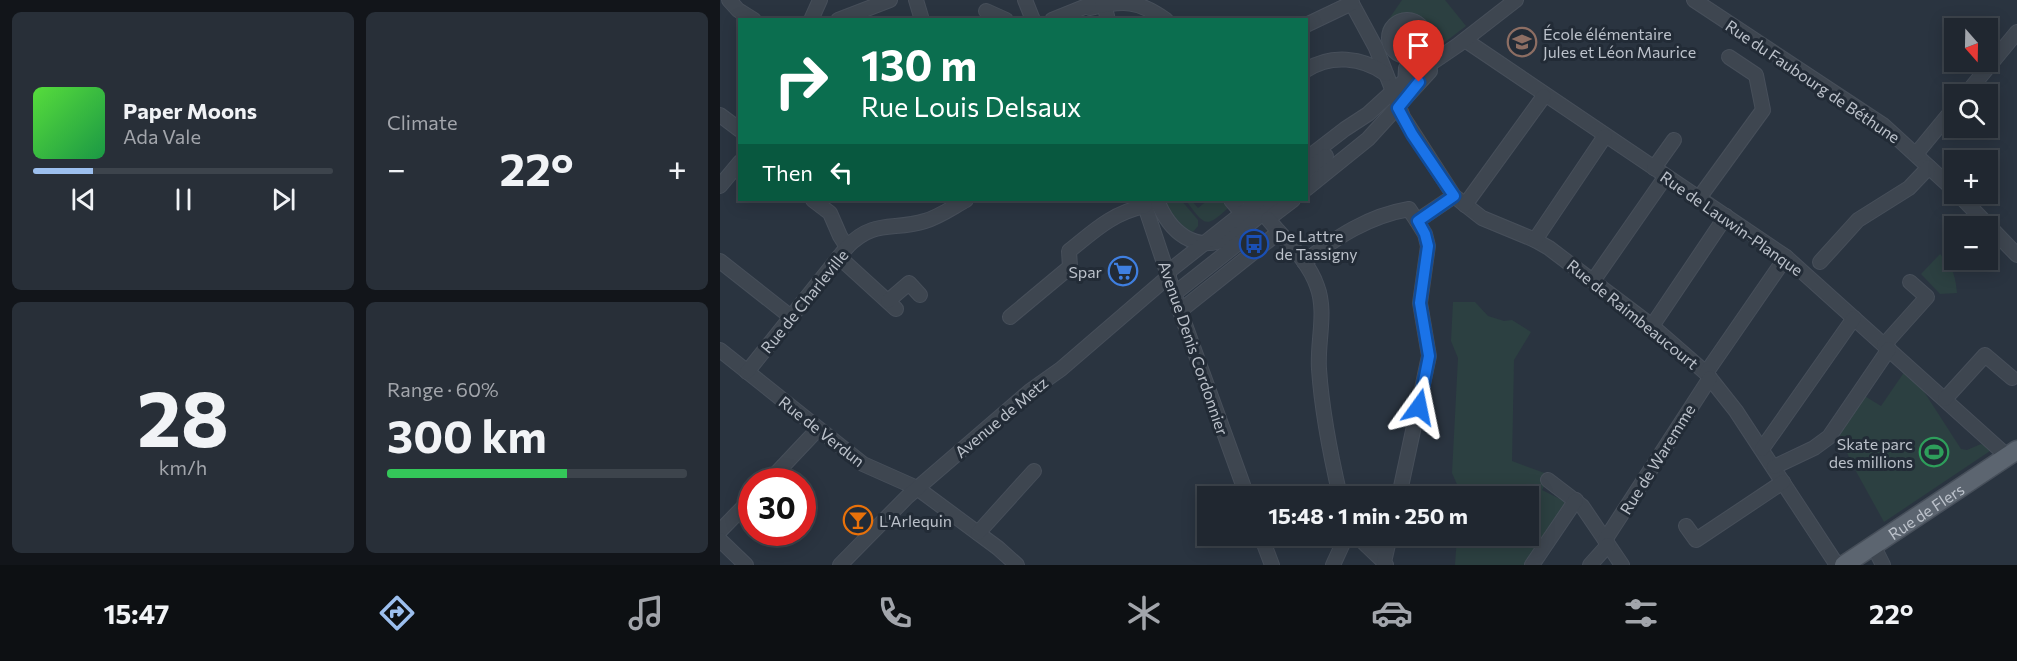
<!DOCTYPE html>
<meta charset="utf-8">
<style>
body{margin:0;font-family:Commissioner,sans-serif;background:#282f38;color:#f1f3f6;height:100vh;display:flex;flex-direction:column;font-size:22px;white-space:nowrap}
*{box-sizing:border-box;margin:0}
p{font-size:20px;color:#a2a5ab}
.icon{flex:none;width:33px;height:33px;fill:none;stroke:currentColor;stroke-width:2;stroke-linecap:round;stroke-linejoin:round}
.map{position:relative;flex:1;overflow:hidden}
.drawer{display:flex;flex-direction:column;gap:12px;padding:12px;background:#12151a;width:720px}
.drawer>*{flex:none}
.hud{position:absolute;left:18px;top:18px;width:570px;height:183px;border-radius:0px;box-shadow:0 3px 15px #0003,0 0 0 2px #3d444c;background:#0b6e4f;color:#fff;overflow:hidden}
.needle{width:39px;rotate:160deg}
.controls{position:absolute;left:1224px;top:18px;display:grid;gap:12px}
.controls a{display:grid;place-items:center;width:54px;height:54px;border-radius:0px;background:#202730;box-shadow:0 3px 15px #0003,0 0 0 2px #3d444c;font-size:30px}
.speed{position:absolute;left:18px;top:468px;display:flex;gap:12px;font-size:30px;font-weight:700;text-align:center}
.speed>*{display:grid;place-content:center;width:78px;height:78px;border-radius:50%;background:#202730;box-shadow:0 3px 15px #0003,0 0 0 2px #3d444c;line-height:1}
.speed .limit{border:9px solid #d22;background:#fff;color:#111}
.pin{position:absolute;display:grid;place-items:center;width:51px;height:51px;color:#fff;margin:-62px -26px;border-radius:50% 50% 50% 0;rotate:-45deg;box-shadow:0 0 6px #0007}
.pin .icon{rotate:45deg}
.me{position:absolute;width:66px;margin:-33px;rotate:12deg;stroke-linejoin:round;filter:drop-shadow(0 0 4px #0008)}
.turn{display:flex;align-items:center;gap:21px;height:126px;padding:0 24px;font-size:27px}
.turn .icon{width:78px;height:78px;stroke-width:2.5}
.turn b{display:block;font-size:42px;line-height:51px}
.then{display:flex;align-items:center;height:57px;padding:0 24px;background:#0003;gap:12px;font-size:22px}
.big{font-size:45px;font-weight:700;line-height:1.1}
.drawer .tile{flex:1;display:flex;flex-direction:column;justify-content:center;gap:9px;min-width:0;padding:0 21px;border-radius:9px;background:#282f38}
.drawer .dial{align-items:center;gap:0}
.dial b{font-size:78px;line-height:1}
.song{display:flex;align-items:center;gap:18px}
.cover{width:72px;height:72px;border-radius:9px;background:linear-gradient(135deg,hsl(110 70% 55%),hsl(140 70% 35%))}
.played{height:6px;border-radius:3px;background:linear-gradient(90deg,#9cbfee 20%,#3d444c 20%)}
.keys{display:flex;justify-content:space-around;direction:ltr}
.heat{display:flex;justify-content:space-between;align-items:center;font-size:33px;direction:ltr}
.charge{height:9px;border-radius:4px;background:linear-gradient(90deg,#34c759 60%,#3d444c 0)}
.drawer .tiles{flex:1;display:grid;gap:12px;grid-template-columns:repeat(2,1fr)}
.trip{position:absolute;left:477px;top:486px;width:342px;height:60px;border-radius:0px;background:#202730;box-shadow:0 3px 15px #0003,0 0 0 2px #3d444c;font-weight:700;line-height:60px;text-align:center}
.tab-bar{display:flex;height:96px;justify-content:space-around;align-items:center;background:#0d1013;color:#a2a5ab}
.tab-bar .icon{width:42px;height:42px}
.tab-bar .current{color:#9cbfee}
.tab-bar b{font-size:27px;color:#f1f3f6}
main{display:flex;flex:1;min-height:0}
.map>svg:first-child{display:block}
.green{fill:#2c4041}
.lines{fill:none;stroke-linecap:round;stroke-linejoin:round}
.minor-casing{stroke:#474f5a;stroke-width:16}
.major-casing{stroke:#474f5a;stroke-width:21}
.minor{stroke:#3e4650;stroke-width:14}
.major{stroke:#5c6570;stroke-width:18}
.route-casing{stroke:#114b97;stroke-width:15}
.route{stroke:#1a73e8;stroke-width:10}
.labels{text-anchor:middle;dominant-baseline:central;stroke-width:6;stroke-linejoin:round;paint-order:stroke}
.poi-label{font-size:16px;fill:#bbc1ca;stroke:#222b36;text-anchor:start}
.street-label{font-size:16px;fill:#bbc1ca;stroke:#222b36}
</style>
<main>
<section class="drawer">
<div class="tiles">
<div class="tile">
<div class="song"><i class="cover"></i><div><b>Paper Moons</b><p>Ada Vale</p></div></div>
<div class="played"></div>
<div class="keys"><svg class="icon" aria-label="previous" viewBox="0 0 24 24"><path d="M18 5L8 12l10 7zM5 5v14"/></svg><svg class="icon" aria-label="pause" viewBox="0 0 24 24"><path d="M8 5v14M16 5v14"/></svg><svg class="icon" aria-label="next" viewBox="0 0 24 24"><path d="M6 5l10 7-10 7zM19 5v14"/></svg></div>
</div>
<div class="tile"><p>Climate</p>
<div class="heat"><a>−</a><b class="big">22°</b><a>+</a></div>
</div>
<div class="tile dial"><b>28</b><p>km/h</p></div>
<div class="tile"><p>Range · 60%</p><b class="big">300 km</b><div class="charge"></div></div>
</div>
</section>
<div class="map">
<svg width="1297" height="565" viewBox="0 0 1297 565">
<rect width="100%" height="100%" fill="#2a3440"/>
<g class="green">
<path d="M682,0H725L746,26L695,65L694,62C737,34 685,0 665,30L662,29Z"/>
<circle cx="687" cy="38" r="12"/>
<path d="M445,200H461L478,220V226L473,232C458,225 452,214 445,200Z"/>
<path d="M466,201L471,200L478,208L488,200H495L497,202L503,200L508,208C484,231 484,223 466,201Z"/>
<path d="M1220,254C1233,267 1235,275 1237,293L1220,294L1201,274Z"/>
<polygon points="733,302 755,302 768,316 784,321 792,320 811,332 794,360 792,461 830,475 822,490 848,503 807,565 735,565 737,536 808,536 808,496 739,496 739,489 732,473 738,358 731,341"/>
<polygon points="1185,371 1201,387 1241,449 1247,450 1261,444 1268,447 1270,451 1164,522 1132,464 1119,434 1143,395 1161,406"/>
</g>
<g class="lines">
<g class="minor-casing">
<g id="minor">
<polyline points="9,0 18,10 34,20"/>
<polyline points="196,0 202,20"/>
<polyline points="305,0 313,20"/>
<polyline points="383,0 388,20"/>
<polyline points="630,0 656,48 683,117 734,196 762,218 815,240 829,248 932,326 986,373 1016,411 1117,565"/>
<polyline points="974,0 1163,125 1234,190"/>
<path d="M370,8C404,0 418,0 446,20"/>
<polyline points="266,11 286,20"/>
<circle cx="687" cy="38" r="18"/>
<polyline points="91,20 100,0"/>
<polyline points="118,20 170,0"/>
<polyline points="332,20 369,5"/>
<polyline points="586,25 632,3"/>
<polyline points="745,40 1066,257 1287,456"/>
<path d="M586,70C611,54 642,57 666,74"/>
<polyline points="685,86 686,68 695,55"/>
<polyline points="1246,94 1297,32"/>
<polyline points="0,115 20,130"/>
<polyline points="1196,154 1234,108"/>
<polyline points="586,159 625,129 648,114 682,83 738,45 796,0"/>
<polyline points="934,168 954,140"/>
<polyline points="586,171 606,156"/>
<polyline points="0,186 20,162"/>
<polyline points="586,189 648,139 710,71"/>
<polyline points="1238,194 1297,255"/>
<polyline points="979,198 1043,110 1036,75 1009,57"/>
<polyline points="93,200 110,213 120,236 127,247"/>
<polyline points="423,200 460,311 527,496"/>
<path d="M437,200C449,231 475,255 510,237C527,228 543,212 559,200"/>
<polyline points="511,200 522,213"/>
<polyline points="745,205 824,96"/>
<polyline points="552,216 573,200"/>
<path d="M548,219C565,240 588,260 597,286C607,312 597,342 599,369C602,413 610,453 620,496"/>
<polyline points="815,240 885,136"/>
<polyline points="119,257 176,309"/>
<polyline points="0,261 71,317"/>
<path d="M584,262C617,237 648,216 689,209L697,221L734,196"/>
<polyline points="1100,262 1138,220 1189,188 1209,167"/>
<polyline points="448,272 539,200"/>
<polyline points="873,281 946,176"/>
<polyline points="454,294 530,234"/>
<polyline points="168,301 189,283 200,295"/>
<polyline points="460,311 559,232"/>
<path d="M290,317L350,267L349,251C374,231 392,213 425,206"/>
<polyline points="932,326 1006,216"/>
<polyline points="1164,345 1207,297 1190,282"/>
<polyline points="0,350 143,464 197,488 278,548 297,565"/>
<path d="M27,372L127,247C154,219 173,231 205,221C219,217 233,207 246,200"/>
<polyline points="986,373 1066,257"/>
<polyline points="1225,399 1265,355 1292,378"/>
<polyline points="1042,449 1134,318"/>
<polyline points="1054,467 1094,448 1109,437 1169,349"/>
<polyline points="828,480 862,506 902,565"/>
<polyline points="48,482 98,429"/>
<polyline points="679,496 709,356 700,303 708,246 705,234 697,221"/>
<polyline points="966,526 976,540 1063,482"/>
<polyline points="0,531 32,498"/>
<polyline points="258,533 314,471"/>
<polyline points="541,536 552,565"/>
<polyline points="630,536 641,540 664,562"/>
<polyline points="0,540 26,565"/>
<polyline points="885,540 990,378"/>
<polyline points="1153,545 1163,565"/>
<polyline points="120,565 187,497 310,391 341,369 449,276"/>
<polyline points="613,565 624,541 630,536"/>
<polyline points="666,565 664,562 670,536"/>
<polyline points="812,565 856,500"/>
<polyline points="870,565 888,545"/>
</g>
</g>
<g class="major-casing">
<g id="major">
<path id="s1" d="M1124,565L1297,450"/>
</g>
</g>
<use href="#minor" class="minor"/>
<use href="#major" class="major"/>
</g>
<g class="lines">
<g class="route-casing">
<polyline id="route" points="699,407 709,356 700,303 708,246 705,234 698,221 734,196 692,134 678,108 699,82"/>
</g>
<use href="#route" class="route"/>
</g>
<defs>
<g id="school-ring" transform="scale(1.5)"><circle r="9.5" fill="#222b36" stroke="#8d6e63" stroke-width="1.5"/><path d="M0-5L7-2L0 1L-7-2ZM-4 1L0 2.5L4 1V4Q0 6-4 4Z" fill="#8d6e63"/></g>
<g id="bus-ring" transform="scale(1.5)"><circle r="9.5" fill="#222b36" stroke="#1a4fb4" stroke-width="1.5"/><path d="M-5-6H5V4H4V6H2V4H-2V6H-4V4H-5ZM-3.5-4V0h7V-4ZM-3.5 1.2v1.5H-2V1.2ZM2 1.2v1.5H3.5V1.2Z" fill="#1a4fb4"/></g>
<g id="supermarket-ring" transform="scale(1.5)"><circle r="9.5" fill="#222b36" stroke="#3f7fe0" stroke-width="1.5"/><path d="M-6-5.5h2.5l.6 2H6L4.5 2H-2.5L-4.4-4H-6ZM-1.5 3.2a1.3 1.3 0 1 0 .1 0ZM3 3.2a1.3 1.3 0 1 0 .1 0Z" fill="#3f7fe0"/></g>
<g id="stadium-ring" transform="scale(1.5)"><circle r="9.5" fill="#222b36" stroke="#2e9e5b" stroke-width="1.5"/><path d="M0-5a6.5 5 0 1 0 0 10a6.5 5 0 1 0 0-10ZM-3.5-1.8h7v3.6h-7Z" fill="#2e9e5b"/></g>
<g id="bar-ring" transform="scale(1.5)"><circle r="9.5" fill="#222b36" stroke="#e8710a" stroke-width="1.5"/><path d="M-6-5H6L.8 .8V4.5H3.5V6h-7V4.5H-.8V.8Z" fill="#e8710a"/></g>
</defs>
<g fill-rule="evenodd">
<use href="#school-ring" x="802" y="42"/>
<use href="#bus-ring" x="534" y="244"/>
<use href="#supermarket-ring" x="403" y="271"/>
<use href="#stadium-ring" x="1214" y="452"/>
<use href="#bar-ring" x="138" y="520"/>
</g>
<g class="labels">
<g class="poi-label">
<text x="823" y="33">École élémentaire<tspan x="823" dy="18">Jules et Léon Maurice</tspan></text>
<text x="555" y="235">De Lattre<tspan x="555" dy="18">de Tassigny</tspan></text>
<text x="382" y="271" text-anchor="end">Spar</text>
<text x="1193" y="443" text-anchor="end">Skate parc<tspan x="1193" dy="18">des millions</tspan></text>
<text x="159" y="520">L'Arlequin</text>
</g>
<g class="street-label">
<text transform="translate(1093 81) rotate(34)">Rue du Faubourg de Béthune</text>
<text transform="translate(1012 223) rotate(35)">Rue de Lauwin-Planque</text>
<text transform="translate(84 301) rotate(-51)">Rue de Charleville</text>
<text transform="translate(913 314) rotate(39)">Rue de Raimbeaucourt</text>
<text transform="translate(474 348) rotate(71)">Avenue Denis Cordonnier</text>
<text transform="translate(281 417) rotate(-40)">Avenue de Metz</text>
<text transform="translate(102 431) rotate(38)">Rue de Verdun</text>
<text transform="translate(937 459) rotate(-58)">Rue de Waremme</text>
<text stroke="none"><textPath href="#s1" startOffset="98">Rue de Flers</textPath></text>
</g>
</g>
</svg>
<div class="controls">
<a><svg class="needle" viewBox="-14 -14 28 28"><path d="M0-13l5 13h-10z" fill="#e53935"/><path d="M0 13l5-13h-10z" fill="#a2a5ab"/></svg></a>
<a><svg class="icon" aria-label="search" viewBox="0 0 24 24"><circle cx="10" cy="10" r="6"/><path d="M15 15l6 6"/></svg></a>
<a>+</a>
<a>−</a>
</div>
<div class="speed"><div class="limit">30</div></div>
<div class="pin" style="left:699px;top:82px;background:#d93025"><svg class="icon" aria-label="arrive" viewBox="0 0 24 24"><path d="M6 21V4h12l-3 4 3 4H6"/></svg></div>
<svg class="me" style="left:699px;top:407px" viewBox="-20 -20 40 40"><path d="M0-17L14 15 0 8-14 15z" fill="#1a73e8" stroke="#fff" stroke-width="4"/></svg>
<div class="trip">15:48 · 1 min · 250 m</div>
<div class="hud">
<div class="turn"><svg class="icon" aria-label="right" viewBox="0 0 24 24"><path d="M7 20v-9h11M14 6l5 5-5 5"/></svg><div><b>130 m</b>Rue Louis Delsaux</div></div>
<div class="then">Then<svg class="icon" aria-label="left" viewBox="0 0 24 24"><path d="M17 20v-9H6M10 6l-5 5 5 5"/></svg></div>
</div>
</div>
</main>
<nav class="tab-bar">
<b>15:47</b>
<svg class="icon current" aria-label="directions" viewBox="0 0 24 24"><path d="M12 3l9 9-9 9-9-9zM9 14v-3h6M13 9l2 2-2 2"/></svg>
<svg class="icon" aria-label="music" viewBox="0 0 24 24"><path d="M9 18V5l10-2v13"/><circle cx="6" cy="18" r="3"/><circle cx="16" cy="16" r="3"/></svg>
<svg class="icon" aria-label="phone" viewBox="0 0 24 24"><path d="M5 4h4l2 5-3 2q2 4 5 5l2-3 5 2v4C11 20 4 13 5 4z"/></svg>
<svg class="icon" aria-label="climate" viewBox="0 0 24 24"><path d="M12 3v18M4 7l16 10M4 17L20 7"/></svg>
<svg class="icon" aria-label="car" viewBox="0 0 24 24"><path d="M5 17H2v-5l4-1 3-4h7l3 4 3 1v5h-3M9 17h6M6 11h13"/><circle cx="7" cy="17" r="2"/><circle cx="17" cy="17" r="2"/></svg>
<svg class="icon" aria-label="filters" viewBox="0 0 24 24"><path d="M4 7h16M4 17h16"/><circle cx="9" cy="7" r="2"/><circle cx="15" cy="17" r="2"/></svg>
<b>22°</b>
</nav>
